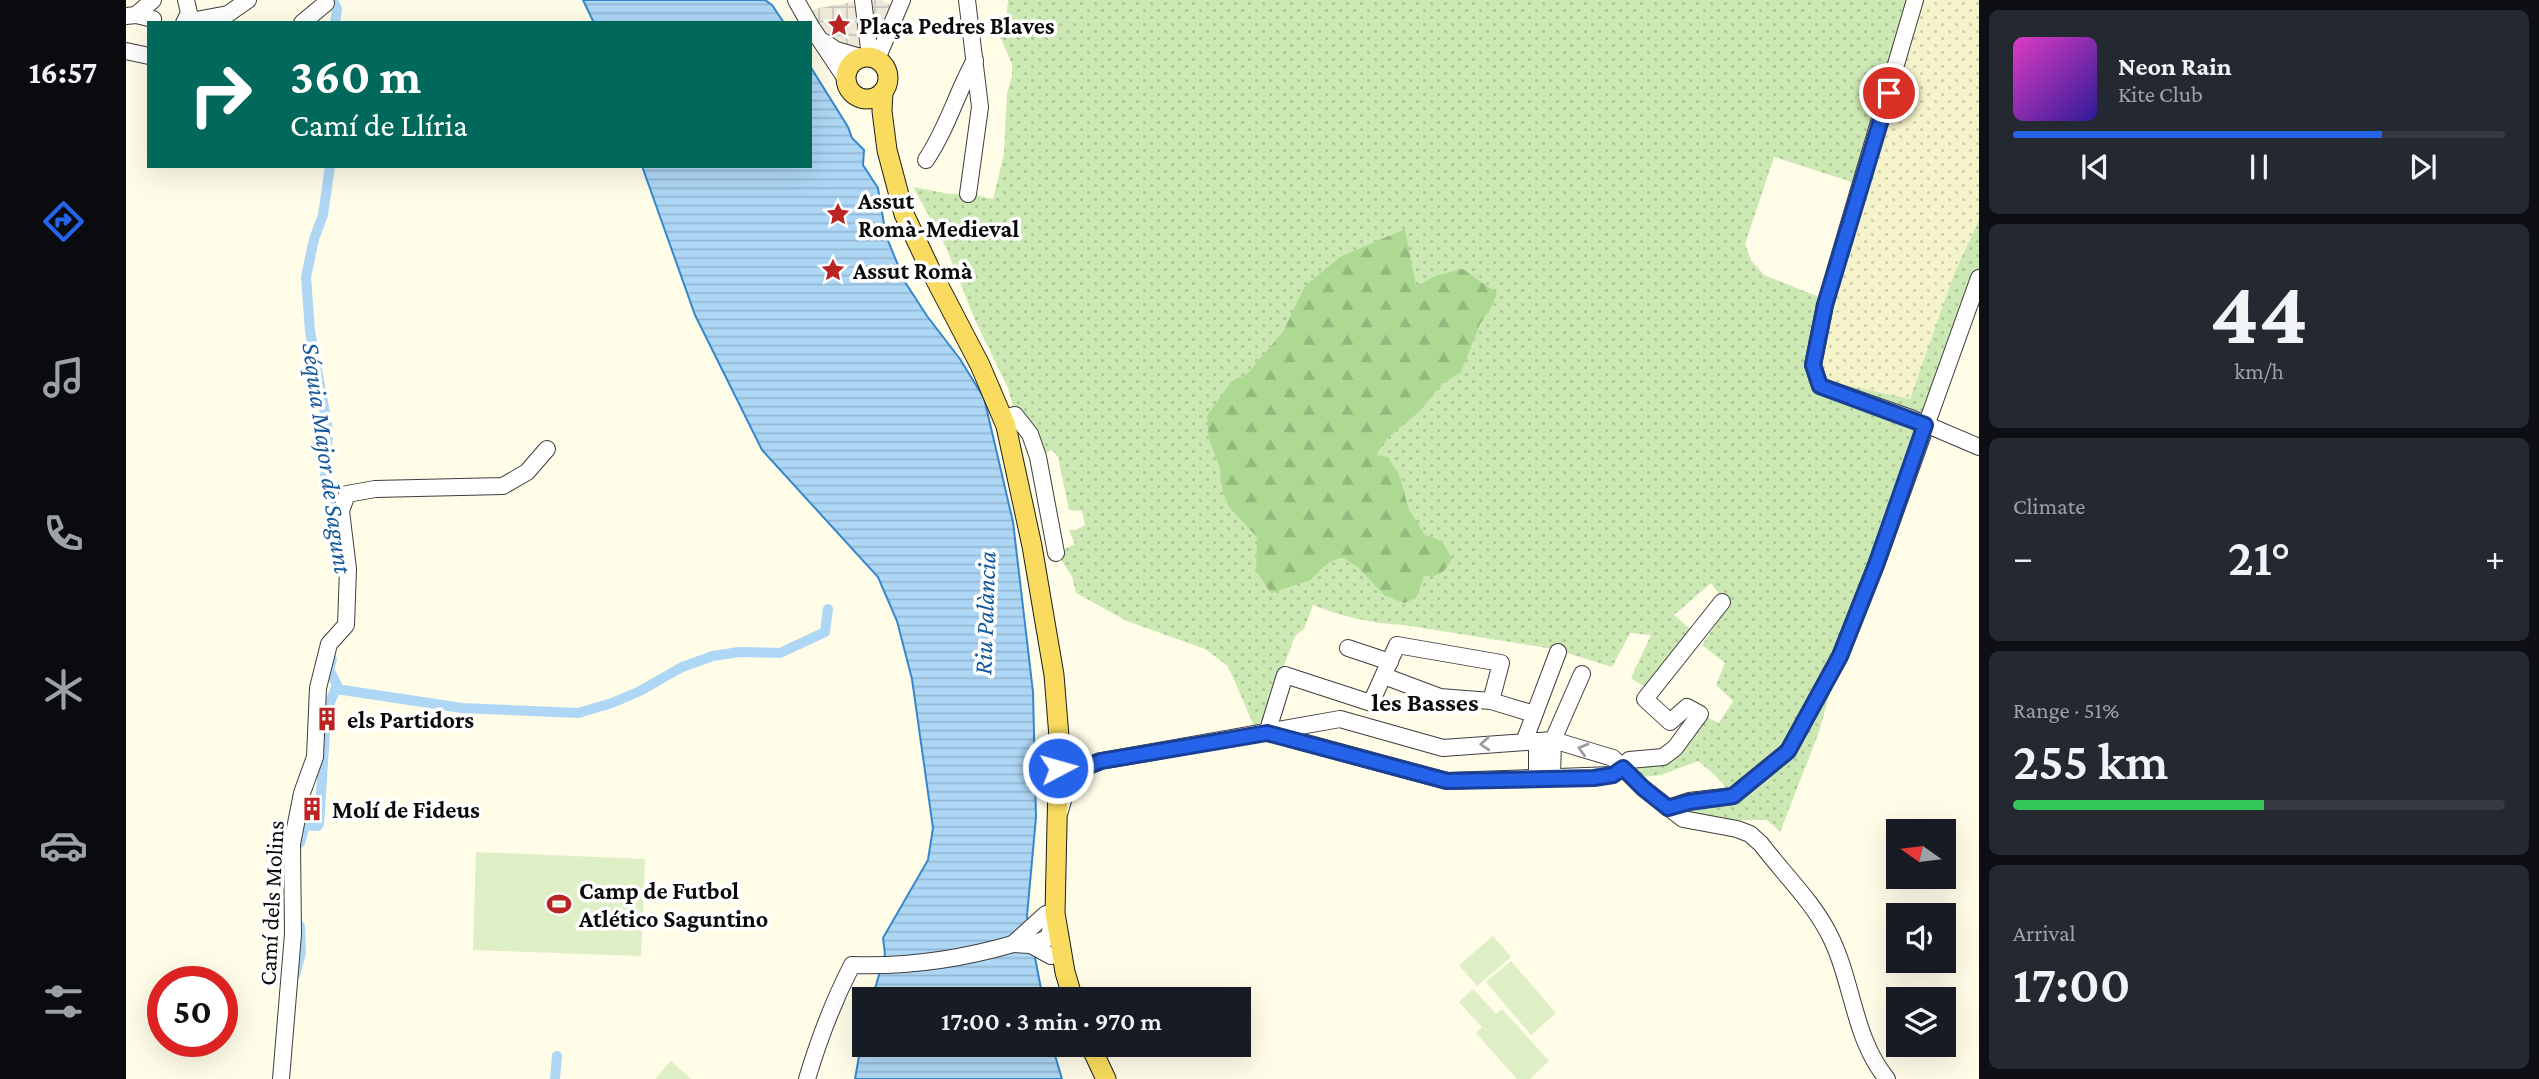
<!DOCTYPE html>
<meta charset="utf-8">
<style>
body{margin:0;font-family:"Crimson Pro",serif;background:#242831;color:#f1f3f6;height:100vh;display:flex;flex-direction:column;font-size:26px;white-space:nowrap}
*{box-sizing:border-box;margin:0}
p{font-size:23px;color:#9ea1a6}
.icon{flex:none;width:38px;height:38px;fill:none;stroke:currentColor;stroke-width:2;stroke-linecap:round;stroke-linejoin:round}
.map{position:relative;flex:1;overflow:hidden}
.side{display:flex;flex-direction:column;gap:10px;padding:10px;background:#0d0f14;width:560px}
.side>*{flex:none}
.top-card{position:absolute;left:21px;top:21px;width:665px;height:147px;border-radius:0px;box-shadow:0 7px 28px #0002;background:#00695c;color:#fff;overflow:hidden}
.needle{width:46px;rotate:284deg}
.fabs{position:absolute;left:1760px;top:819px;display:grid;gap:14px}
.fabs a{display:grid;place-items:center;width:70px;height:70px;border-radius:0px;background:#171b24;box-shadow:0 7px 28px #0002;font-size:35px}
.speed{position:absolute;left:21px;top:966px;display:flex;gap:14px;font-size:35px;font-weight:700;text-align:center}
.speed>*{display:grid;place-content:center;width:91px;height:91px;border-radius:50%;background:#171b24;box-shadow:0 7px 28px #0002;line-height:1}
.speed .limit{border:10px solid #d22;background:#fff;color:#111}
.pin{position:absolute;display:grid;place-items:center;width:60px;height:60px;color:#fff;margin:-30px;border:4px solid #fff;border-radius:50%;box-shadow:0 2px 7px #0007}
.me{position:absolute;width:77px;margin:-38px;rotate:84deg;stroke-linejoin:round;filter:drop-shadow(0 0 5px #0008)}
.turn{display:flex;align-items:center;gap:24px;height:147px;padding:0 28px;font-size:32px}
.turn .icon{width:91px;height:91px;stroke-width:2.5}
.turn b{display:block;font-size:49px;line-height:60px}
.big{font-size:52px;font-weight:600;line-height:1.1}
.side .card{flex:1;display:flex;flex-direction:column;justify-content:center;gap:10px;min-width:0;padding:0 24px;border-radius:10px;background:#242831}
.side .dial{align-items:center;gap:0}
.dial b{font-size:91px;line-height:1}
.song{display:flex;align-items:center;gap:21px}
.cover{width:84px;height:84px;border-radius:10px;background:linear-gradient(135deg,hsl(310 70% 55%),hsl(250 70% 35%))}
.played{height:7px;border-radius:4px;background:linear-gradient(90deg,#2563eb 75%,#363941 75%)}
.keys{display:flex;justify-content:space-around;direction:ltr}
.heat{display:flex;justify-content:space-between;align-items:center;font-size:38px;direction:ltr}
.charge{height:10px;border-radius:5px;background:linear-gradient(90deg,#34c759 51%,#363941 0)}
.trip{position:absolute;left:726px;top:987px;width:399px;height:70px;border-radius:0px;background:#171b24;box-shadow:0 7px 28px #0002;font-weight:600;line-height:70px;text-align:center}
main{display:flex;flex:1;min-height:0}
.dock{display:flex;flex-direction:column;width:126px;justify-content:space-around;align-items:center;background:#090b0e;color:#9ea1a6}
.dock .icon{width:49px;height:49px}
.dock .active{color:#2563eb}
.dock b{font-size:32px;color:#f1f3f6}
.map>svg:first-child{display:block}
.farmland{fill:url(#farmland-dots)}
.grass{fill:url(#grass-dots)}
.forest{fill:url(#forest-firs)}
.pitch{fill:#deefc5}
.plaza{fill:url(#plaza-grid)}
.water{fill:url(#water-rules);stroke:#3588cd;stroke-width:2}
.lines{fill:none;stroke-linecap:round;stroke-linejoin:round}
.canal{stroke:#aed7f6;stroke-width:10}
.minor-casing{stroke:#3e3e3e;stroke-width:18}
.major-casing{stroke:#1c1c1c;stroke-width:21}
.minor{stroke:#fff;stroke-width:16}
.major{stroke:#f9dc5f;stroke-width:19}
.oneway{stroke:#9d9d9d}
.route-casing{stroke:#184099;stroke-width:18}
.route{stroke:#2563eb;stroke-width:12}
.labels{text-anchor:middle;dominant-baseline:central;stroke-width:7;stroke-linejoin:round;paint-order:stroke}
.poi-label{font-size:24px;font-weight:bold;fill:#0b0b0b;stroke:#fff;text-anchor:start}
.street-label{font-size:24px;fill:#0b0b0b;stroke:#fff}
.water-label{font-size:26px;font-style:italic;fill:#15599b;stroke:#fff}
.neighbourhood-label{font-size:26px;font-weight:bold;fill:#0b0b0b;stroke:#fff}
</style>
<main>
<nav class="dock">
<b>16:57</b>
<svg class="icon active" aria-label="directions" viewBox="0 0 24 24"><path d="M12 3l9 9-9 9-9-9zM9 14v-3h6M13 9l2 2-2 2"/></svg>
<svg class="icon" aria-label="music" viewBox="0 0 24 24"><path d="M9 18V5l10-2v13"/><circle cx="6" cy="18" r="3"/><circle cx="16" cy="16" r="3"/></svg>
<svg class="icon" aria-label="phone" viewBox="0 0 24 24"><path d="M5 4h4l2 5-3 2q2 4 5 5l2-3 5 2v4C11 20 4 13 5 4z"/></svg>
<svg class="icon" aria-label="climate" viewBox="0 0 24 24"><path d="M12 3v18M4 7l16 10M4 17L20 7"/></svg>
<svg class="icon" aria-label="car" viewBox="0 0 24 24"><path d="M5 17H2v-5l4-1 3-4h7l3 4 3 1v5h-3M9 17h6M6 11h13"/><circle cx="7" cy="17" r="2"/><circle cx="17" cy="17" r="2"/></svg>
<svg class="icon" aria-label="filters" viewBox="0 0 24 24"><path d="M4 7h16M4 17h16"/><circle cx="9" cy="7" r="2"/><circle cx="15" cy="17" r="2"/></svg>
</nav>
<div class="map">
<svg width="1853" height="1079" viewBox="0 0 1853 1079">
<defs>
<pattern id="farmland-dots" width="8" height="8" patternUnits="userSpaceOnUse" patternTransform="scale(1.75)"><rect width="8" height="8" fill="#f4f3ca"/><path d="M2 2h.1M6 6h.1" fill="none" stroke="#d0cfac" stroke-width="1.8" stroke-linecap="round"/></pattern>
<pattern id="grass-dots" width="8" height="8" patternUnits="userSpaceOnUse" patternTransform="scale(1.75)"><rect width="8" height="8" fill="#cce8b3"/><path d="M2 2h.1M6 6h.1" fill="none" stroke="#aec699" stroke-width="1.8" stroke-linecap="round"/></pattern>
<pattern id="forest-firs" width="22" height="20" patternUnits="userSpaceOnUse" patternTransform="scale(1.75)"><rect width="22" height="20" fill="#aed993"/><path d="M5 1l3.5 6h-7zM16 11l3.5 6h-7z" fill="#94b97d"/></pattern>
<pattern id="plaza-grid" width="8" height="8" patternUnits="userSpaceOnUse" patternTransform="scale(1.75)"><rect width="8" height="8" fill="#ede9d9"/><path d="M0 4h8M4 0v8" fill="none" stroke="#cac6b9"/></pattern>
<pattern id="water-rules" width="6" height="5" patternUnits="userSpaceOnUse" patternTransform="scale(1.75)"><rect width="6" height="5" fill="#aed7f6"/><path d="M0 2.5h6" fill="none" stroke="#94b7d2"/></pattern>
</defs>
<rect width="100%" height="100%" fill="#fffce8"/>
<polygon class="farmland" points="1789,0 1853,0 1853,220 1828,274 1784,399 1707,382 1687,365"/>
<path class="grass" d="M882,0H1789L1734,190L1723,181L1648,157L1619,244L1625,260L1638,275L1698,299L1687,365L1707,382L1784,399L1828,274L1853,220V277L1714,656L1693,732L1654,832L1641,820H1605L1542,808L1607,796L1589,775L1572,761L1535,775L1507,778L1497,768L1537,756L1574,714L1593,723L1607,701L1590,685L1599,663L1576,645L1602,606L1585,583L1548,615L1567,631L1520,688L1505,678L1525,635L1504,633L1486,667L1428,649L1278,625C1247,624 1215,616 1187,605L1178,629L1169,636L1138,720L1128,726L1102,666L1079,649L1001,621L950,593L946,576L930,553L949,544L943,530H950L959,525L956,511L943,510L932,457L926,450L912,457L889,415L882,388L849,320L820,247L787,187L824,194H842L867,199L878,154L881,93L886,76V64L872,32L880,22Z"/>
<path class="forest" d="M1279,229L1290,286L1310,276L1337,269L1371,293L1365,308L1354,324L1335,372L1316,384L1293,412L1261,438L1250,455L1262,457L1274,477L1283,510L1299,535L1316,541L1326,559C1318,573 1314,577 1298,576L1290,598L1278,603L1258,595L1232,567L1216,557L1202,563L1184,580L1145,593L1130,571L1131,537L1103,507L1097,492L1093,465L1083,440L1081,416L1105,382L1121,374L1157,332L1179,286L1214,257Z"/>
<g class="pitch">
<polygon points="350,852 519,859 515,956 347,950"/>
<polygon points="1367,936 1385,957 1351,986 1333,965"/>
<polygon points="1385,961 1430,1013 1405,1035 1360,982"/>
<polygon points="1347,989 1370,1014 1376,1009 1423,1061 1404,1079 1391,1079 1350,1033 1356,1027 1333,1002"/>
<polygon points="545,1061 565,1079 529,1079"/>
</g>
<g class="plaza">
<polygon points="742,0 756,0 766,6 749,49"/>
<polygon points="731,1 733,49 704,40 684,10"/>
</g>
<g class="water">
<polygon points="457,0 639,0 646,5 658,23 468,23"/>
<polygon points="684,66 722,127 726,138 738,150 737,165 752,188 760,236 779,282 801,316 834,359 858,398 887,522 907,692 910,817 901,916 917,999 746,999 759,954 757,938 802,860 807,828 786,679 771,621 752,577 636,450 569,315 516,166 684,166"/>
<polygon points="738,1028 738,1045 926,1045 936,1079 729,1079"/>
</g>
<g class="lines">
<g class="canal">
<polyline points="207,0 211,9 209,23"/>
<polyline points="204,166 197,215 188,239 180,277 184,331 202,430 199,481 209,500 212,515"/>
<polyline points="210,689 336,708 452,713 486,703 514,691 556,667 587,656 613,652 654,653 699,632 702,609"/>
<polyline points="200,722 201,710 211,685 203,669 206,659"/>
<polyline points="174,843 179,825 192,826 193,824 199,733"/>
<polyline points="169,975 175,953 174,926"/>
<polyline points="429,1079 431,1056"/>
</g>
<g class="minor-casing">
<g id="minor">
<polyline points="670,0 683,23"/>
<polyline points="737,0 744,57"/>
<polyline points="841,0 854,107 842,194"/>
<polyline points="1789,0 1699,305 1687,365 1694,386 1785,418 1853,447"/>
<polyline points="10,15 27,0"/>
<polyline points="0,16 10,15 27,19"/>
<polyline points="59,22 102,14 122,0"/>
<polyline points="58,23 63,13 60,0"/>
<polyline points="176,23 200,3"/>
<polyline points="684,25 720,79"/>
<polyline points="698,42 710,50 734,57"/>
<polyline points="0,51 23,56"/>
<polyline points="751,59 776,0"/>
<path d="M800,160C822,127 830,94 849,60"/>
<polyline points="876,418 889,415 904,434 912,457 930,553"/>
<polyline points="1222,648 1264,662"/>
<polyline points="1258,676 1314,697 1365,701 1408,714"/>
<polyline points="1141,733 1159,675 1245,703 1271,645 1375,663 1365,701"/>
<polyline points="1147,734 1321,781 1487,775 1503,760 1537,757 1549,748 1574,714 1561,707 1544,722 1519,699 1596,602"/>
<polyline points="1398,742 1432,652"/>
<polyline points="1426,778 1427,740 1456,674"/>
<polyline points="1411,779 1411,741"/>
<polyline points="1542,808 1563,801 1607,796 1662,751 1714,656 1750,565 1853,278"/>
<path d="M934,811L938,797L954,769L975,761L1214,719L1317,748L1427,740L1487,758L1517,788L1557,819L1611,829L1624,834L1635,844C1657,873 1687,902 1703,934C1727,980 1727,1038 1761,1079"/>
<polyline points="920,914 887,944 905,945 925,956"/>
<polyline points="905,945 922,938 925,928 924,914"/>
<polyline points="155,1079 167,934 166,844 176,793 189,757 192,688 203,644 220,625 222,569 215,511 221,494 249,489 377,486 401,472 421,449"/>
<path d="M681,1079C693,1039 707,1002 726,965C780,967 835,959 887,944"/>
</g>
</g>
<g class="major-casing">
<g id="major">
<circle cx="741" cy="78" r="21"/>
<polyline points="757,92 756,111 761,150 778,214 804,269 854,365 880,426 906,546 928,675 933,737 929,913 939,972 947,999"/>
<polyline points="928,775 935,764 955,757"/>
<polyline points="964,1045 980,1079"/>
</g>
</g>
<use href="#minor" class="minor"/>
<use href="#major" class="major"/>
</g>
<defs><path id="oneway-chevron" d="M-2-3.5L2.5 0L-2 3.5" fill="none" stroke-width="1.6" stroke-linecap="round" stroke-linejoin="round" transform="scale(1.75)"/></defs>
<g class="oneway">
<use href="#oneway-chevron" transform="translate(1359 744) rotate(176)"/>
<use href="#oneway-chevron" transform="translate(1457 749) rotate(-164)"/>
</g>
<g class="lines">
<g class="route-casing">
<polyline id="route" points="932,768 954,769 975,761 1141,733 1321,781 1468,778 1487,775 1497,768 1517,788 1542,808 1563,802 1607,796 1662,751 1714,656 1750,565 1799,425 1694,386 1687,365 1699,305 1763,93"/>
</g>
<use href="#route" class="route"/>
</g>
<defs>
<g id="sight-bare" transform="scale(1.89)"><path d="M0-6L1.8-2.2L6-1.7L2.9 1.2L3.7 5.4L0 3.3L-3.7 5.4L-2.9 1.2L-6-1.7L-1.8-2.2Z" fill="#ba2524" stroke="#fff" stroke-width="2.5" paint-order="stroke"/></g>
<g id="building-bare" transform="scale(1.89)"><path d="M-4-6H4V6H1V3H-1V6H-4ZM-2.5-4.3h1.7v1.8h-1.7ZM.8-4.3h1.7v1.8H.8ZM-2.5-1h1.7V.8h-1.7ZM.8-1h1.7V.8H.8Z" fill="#ba2524" stroke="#fff" stroke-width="2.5" paint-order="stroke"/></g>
<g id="stadium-bare" transform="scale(1.89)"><path d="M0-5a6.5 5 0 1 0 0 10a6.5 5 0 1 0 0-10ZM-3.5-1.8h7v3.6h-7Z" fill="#ba2524" stroke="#fff" stroke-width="2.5" paint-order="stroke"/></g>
</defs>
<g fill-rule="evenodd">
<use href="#sight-bare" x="713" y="25"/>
<use href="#sight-bare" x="712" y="214"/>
<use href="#sight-bare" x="707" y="270"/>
<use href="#building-bare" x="201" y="719"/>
<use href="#building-bare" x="186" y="809"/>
<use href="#stadium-bare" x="433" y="904"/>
</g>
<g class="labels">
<g class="poi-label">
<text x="733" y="25">Plaça Pedres Blaves</text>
<text x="732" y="200">Assut<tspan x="732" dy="28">Romà-Medieval</tspan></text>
<text x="727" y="270">Assut Romà</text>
<text x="221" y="719">els Partidors</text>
<text x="206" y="809">Molí de Fideus</text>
<text x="453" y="890">Camp de Futbol<tspan x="453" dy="28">Atlético Saguntino</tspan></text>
</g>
<g class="street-label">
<text transform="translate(145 903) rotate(-87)">Camí dels Molins</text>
</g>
<g class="water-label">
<text transform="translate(201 458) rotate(82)">Séquia Major de Sagunt</text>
<text transform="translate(859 613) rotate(-88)">Riu Palància</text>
</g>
<g class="neighbourhood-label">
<text x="1299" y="702">les Basses</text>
</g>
</g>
</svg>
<div class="fabs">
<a><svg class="needle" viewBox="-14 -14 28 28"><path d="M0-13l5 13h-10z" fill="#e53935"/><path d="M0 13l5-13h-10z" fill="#9ea1a6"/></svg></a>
<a><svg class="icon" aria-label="sound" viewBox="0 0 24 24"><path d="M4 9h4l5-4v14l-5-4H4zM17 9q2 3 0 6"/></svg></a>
<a><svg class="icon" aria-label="layers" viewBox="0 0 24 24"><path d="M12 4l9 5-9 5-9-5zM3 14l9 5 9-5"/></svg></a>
</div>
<div class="speed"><div class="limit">50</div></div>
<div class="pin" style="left:1763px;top:93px;background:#d93025"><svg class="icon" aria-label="arrive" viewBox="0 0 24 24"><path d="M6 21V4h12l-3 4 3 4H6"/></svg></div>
<svg class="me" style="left:932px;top:768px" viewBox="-20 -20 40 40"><circle r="17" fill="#2563eb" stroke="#fff" stroke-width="3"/><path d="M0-11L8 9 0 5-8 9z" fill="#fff"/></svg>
<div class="trip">17:00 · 3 min · 970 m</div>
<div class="top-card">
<div class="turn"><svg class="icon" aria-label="right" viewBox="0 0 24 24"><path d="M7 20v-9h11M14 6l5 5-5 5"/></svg><div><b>360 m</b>Camí de Llíria</div></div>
</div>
</div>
<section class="side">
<div class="card">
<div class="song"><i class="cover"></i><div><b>Neon Rain</b><p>Kite Club</p></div></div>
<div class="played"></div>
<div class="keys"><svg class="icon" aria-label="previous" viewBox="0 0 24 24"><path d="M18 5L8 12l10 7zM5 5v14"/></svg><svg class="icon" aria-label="pause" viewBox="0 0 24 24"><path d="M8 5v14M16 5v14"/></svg><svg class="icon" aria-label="next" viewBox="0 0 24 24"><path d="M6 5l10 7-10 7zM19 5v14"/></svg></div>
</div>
<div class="card dial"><b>44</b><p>km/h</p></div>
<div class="card"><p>Climate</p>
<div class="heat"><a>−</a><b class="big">21°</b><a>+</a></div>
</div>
<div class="card"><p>Range · 51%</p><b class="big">255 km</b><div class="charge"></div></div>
<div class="card"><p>Arrival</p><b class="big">17:00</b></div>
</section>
</main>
